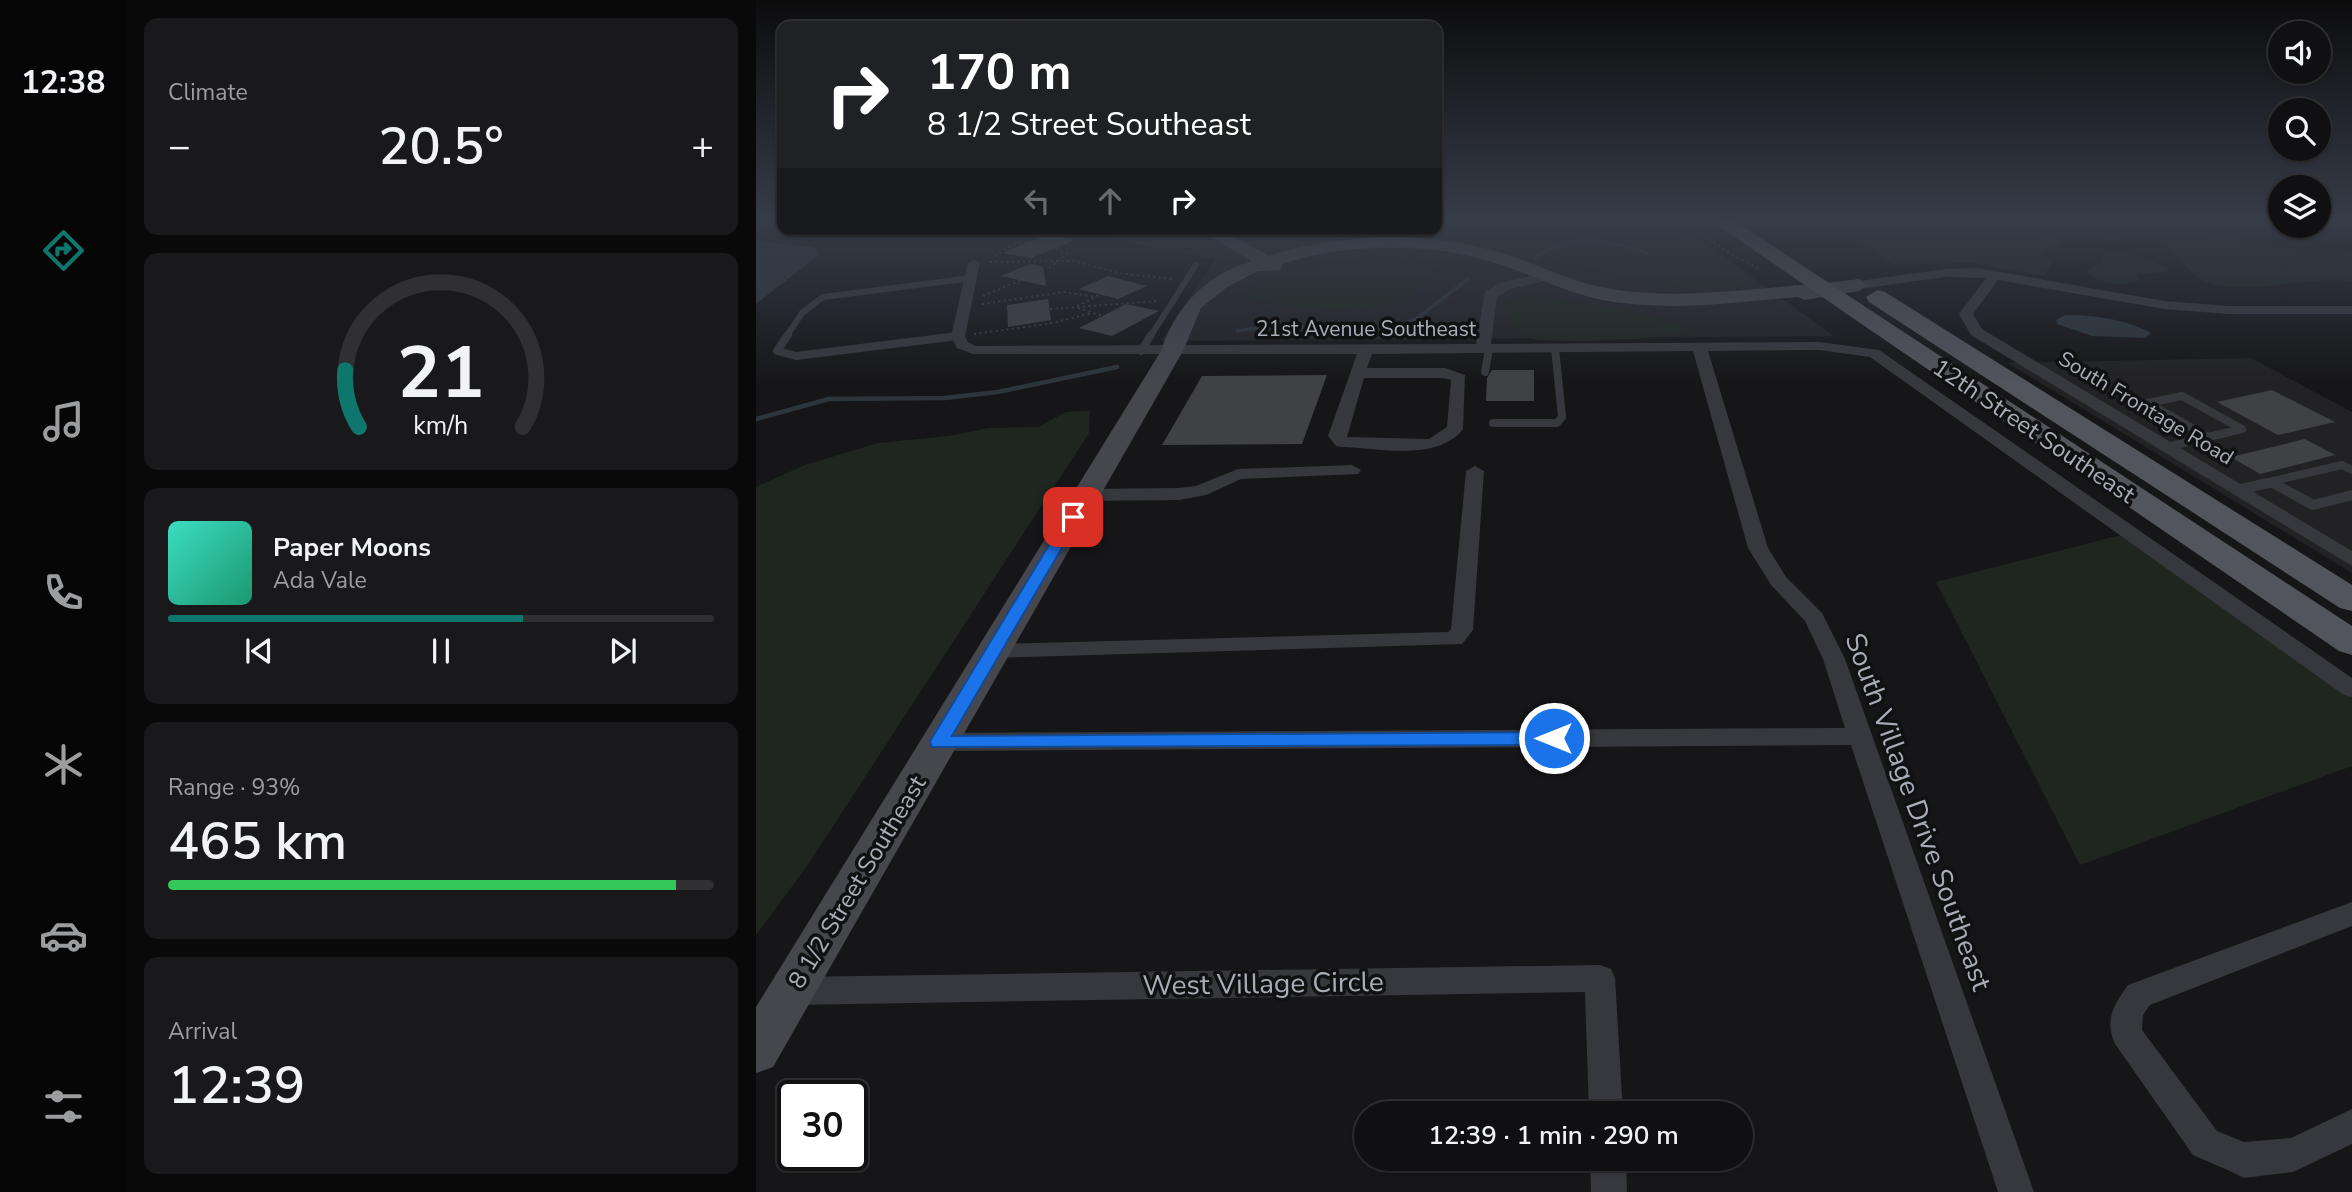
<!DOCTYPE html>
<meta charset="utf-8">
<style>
body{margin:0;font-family:"Nunito Sans",sans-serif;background:#19191b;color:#f1f3f6;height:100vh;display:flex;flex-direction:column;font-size:26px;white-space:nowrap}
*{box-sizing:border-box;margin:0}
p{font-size:23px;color:#9c9d9f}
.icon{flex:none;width:38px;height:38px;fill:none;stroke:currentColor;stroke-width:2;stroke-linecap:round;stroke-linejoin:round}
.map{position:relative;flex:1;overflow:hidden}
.panel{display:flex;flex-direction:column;gap:18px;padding:18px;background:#09090a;width:630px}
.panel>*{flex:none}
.top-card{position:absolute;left:21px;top:21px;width:665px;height:214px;border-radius:14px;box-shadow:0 2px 5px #0004,0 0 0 2px #303032;background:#202124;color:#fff;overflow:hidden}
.fabs{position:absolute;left:1512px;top:21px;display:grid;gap:14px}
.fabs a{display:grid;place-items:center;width:63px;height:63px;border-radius:50%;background:#101012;box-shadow:0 2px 5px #0004,0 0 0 2px #303032;font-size:35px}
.speed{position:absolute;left:21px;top:1080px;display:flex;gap:14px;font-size:35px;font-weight:700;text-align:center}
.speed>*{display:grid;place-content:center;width:91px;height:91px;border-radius:50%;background:#101012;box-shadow:0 2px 5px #0004,0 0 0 2px #303032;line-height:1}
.speed .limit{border:4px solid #111;border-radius:10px;background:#fff;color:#111}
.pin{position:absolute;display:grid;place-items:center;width:60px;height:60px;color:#fff;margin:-30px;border-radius:14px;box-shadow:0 4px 10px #0006}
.me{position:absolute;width:77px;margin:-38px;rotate:270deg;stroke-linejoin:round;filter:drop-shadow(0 0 5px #0008)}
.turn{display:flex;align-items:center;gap:24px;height:147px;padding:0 35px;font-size:32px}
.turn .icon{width:91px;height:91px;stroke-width:2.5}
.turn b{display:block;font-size:49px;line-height:60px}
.lanes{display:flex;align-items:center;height:66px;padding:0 35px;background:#0003;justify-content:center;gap:35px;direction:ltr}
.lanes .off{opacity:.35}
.big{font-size:52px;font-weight:600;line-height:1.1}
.panel .card{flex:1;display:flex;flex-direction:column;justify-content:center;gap:10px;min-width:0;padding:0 24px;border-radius:14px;background:#19191b}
.panel .dial{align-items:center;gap:0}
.dial svg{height:182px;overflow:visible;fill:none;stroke:#303032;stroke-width:7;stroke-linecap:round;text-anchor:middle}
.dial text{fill:#f1f3f6;stroke:none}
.song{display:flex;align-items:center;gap:21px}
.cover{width:84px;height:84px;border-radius:10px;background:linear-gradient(135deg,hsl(170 70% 55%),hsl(160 70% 35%))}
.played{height:7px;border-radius:4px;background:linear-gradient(90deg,#0f766e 65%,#303032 65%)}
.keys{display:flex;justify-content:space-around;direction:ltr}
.heat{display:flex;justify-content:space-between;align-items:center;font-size:38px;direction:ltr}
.charge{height:10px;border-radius:5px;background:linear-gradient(90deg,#34c759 93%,#303032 0)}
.trip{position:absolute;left:598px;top:1101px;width:399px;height:70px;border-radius:35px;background:#101012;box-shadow:0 2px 5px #0004,0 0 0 2px #303032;font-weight:600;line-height:70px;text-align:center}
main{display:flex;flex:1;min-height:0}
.dock{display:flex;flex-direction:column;width:126px;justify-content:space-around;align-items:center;background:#060607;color:#9c9d9f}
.dock .icon{width:49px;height:49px}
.dock .selected{color:#0f766e}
.dock b{font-size:32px;color:#f1f3f6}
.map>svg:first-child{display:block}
.built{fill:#222225}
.green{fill:#1e261f}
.water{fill:#2c353c}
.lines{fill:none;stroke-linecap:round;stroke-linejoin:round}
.stream-far1{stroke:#2c353c;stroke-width:3.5}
.stream{stroke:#2c353c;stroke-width:4.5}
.building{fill:#404145}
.path{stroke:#3d3f44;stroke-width:2;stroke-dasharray:2 3.5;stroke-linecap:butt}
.lane-far2{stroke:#37383d;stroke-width:6}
.lane-far1{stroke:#37383d;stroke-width:8}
.lane{stroke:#37383d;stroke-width:10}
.street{fill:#37383d;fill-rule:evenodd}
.secondary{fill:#45474d;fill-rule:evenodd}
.primary{fill:#53555c;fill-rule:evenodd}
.route{fill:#1a73e8;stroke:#114b97;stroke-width:2}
.labels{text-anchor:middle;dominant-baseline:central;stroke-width:7;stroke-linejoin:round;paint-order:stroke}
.far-street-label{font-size:21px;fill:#a8adb8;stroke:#111113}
.street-label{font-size:24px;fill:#a8adb8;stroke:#111113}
.near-street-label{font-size:28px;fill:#a8adb8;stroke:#111113}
</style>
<main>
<nav class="dock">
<b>12:38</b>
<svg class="icon selected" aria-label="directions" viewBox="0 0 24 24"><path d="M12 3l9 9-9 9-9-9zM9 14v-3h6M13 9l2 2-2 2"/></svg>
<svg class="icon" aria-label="music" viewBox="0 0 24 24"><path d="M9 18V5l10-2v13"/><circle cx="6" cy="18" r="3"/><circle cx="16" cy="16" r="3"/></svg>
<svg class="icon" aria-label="phone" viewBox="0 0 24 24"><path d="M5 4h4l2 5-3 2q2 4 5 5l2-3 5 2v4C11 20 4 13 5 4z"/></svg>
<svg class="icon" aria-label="climate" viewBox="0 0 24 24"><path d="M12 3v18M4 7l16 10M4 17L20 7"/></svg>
<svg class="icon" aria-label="car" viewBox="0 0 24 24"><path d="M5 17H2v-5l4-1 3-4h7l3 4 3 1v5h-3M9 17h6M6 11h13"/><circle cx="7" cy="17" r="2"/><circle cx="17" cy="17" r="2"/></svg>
<svg class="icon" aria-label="filters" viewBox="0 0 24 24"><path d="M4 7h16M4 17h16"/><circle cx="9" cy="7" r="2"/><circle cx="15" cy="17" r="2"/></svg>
</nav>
<section class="panel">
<div class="card"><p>Climate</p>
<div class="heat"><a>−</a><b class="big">20.5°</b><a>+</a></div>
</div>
<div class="card dial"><svg viewBox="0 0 100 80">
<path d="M14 69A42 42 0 1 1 86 69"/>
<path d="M14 69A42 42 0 0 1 8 44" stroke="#0f766e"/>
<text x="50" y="56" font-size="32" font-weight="700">21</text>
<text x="50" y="72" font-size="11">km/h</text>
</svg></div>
<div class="card">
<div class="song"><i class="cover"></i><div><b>Paper Moons</b><p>Ada Vale</p></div></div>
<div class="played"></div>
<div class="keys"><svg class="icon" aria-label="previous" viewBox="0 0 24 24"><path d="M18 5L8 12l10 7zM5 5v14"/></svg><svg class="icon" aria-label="pause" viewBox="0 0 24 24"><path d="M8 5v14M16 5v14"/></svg><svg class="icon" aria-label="next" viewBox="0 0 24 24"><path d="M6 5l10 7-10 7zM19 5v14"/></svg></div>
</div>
<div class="card"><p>Range · 93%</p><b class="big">465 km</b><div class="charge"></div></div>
<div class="card"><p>Arrival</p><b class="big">12:39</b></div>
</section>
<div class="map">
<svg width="1596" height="1192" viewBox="0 0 1596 1192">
<rect width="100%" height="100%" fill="#161618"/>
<g class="built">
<polygon points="919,222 1078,336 405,341 459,260 309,229 821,233"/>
<polygon points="1495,358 1596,412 1596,573 1252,363"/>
</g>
<g class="green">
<polygon points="681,218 902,218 939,240 994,282 981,289 921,288 738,249 670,240 579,240 564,235 493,229 681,229"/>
<path d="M1042,218H1336L1341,223C1330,238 1301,230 1285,231L1284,234L1297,237L1307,245L1286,252L1298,261L1288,276L1216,263L1136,264L1069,221L1059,230L1046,231L1038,227Z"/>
<path d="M1370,218H1443C1449,221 1450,228 1458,232C1495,250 1556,249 1596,251V281C1552,276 1494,295 1455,284C1432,277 1422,251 1400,241C1383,235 1369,247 1353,238Z"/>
<path d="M1352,251L1375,253L1413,268L1409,272L1383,274V280C1367,288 1342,284 1330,271L1346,262V256Z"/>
<path d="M632,256L679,261L682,271C670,282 653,298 638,303C599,315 524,308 485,298C493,266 603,258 632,256Z"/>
<path d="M774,294L897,316L910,323L926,326L929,331C915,340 786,345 771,337C762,332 753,315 748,306L750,301Z"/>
<polygon points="334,411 333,433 51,866 0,935 0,487 49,465 122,443 192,436 232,428 282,427 310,412"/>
<polygon points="1365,535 1596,698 1596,766 1324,865 1180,582"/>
</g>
<g class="water">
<polygon points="0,241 55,247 62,249 64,254 0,304"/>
<path d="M1309,315C1335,314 1373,320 1395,333L1389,338L1336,336L1301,324L1300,320Z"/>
</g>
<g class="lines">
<g class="stream-far1">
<path d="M778,258C816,233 850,239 891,253"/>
<polyline points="481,331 507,327 639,327 660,319 712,279"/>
</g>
<polyline class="stream" points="0,419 73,399 189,398 242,392 361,367"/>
</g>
<g class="building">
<polygon points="292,234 319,240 275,258 247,253"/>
<polygon points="274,264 287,267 290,286 245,276"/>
<polygon points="352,276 391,286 362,299 323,289"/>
<polygon points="292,299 295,320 252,327 251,305"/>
<polygon points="370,304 403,311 356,336 323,328"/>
<polygon points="736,370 778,370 778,401 730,401 731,378"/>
<polygon points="571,375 546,444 406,445 446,376"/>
<polygon points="1516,390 1579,422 1522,435 1461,402"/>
<polygon points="1549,439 1579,455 1504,474 1475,457"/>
</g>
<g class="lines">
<g class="path">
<polyline points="921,218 973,253 1006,270"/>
<polyline points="234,262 318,261 363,273 416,279"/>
<polyline points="239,262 240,255 259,244 272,242"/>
<polyline points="293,268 311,254 299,248"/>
<polyline points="227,296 265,280"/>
<polyline points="226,304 308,292 340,297"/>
<polyline points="321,306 345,294"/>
<polyline points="322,308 347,316"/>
<polyline points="294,309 403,301"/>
<polyline points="218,334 291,324 337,313"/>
</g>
<g class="lane-far2">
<polyline points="30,337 46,313 67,297 216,278"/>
<polyline points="196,337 202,336"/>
<polyline points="394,337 440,265"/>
</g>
<g class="lane-far1">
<polyline points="32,335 21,351 40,356 202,336"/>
<polyline points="385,351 395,335"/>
<polyline points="729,372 733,349"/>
<polyline points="737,423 801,423 806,417 799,348"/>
<polyline points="1411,447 1486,429 1426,396 1392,403 1452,437"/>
<polyline points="1516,482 1520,484"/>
<polyline points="1504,484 1586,465 1596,470"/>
</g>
<g class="lane">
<polyline points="1517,483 1557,505 1596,495"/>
<polyline points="1481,490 1512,483"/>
</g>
<g class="street">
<polygon points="1563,220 1596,220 1596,228 1559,226 1563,226"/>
<path d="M218,259L224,263L209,336L212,342L219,346L720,344L729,292L744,283L792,272L797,273V279L754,289L741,297L735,344L1063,342L1123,350L1596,678V697L1588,695L1114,357L1063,350L952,351L1012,548L1030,577L1066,613L1089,659L1278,1192H1242L1095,745L183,751L174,748L171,742L174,736L183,733L1089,728L1067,659L1049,621L1015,585L992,548L937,351L616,354L611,368H689L709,375L707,429C682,462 623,448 586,447L580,446L572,436L601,354H217L201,348L195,336L212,263ZM608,378H687L695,380L691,427L673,439L591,437Z"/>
<polygon points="1221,268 1408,301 1472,306 1596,306 1596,314 1472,314 1408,309 1242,280 1217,314 1226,329 1596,551 1596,566 1215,335 1203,314 1230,278 1189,277 1103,289 1096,285 1103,281 1189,269"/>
<polygon points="596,465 605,470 602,474 485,479 450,495 423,500 330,501 321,495 330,489 423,488 440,486 482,469"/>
<polygon points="719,466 728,471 717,630 706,644 237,658 229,656 226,651 229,646 237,644 692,632 695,629 710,471"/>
<path d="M1596,902V926L1394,1005L1387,1015L1386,1030L1461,1131L1488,1142L1535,1138L1596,1109V1144L1537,1172L1488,1178L1476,1172L1437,1155L1359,1044C1348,1021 1358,1004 1372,985Z"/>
<polygon points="844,965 855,969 859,978 867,1113 833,1113 829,992 36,1005 25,1001 21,991 25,981 36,977"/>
<polygon points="834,1158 870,1158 871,1192 835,1192"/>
</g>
<path class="secondary" d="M442,229H465L513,256C586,232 675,231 749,254C785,265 817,283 855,289C912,298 967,292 1024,287C1051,284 1076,283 1103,279L1113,285L1103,291L1049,300L1041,297C975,303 912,312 846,300C807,292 773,273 736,262C673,242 589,243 526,264L525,270L502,271L471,287L445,308L427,351L17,1067L0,1073V1007L405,351C420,306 449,276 495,261Z"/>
<g class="primary">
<polygon points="951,218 974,218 1596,626 1596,655 1583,651"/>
<polygon points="1121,290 1129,292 1596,585 1596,611 1584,608 1113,302 1110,297"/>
</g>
</g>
<linearGradient id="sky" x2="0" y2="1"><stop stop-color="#0c0c0d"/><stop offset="0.57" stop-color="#363c48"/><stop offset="1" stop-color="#363c48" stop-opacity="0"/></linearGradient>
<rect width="1596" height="385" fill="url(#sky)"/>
<polygon class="route" points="317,513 324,517 196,736 798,732 807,738 798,745 176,747 174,742 176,738 310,517"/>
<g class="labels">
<g class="far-street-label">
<text x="610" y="329">21st Avenue Southeast</text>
<text transform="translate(1390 408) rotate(31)">South Frontage Road</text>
</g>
<g class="street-label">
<text transform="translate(1278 431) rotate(34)">12th Street Southeast</text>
<text transform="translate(101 882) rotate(-59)">8 1/2 Street Southeast</text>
</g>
<g class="near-street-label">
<text transform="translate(1162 812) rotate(70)">South Village Drive Southeast</text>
<text transform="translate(507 984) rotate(-1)">West Village Circle</text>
</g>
</g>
</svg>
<div class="fabs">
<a><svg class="icon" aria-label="sound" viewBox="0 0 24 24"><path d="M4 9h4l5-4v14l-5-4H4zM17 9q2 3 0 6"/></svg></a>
<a><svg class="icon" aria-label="search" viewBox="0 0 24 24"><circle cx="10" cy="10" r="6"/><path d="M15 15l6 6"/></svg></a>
<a><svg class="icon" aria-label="layers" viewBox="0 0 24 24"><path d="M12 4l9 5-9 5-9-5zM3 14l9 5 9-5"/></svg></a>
</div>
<div class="speed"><div class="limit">30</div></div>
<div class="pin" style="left:317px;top:517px;background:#d93025"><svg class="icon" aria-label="arrive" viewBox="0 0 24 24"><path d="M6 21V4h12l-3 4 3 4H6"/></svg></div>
<svg class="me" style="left:798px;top:738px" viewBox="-20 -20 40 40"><circle r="17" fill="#1a73e8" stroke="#fff" stroke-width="3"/><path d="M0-11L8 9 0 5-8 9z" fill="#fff"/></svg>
<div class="trip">12:39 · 1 min · 290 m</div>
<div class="top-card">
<div class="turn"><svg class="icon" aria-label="right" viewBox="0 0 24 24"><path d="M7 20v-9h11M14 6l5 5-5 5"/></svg><div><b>170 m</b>8 1/2 Street Southeast</div></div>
<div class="lanes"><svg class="icon off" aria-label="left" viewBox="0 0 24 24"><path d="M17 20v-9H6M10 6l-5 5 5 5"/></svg><svg class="icon off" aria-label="ahead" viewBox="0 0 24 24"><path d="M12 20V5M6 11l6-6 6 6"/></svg><svg class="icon" aria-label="right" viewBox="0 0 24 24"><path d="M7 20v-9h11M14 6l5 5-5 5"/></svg></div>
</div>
</div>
</main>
